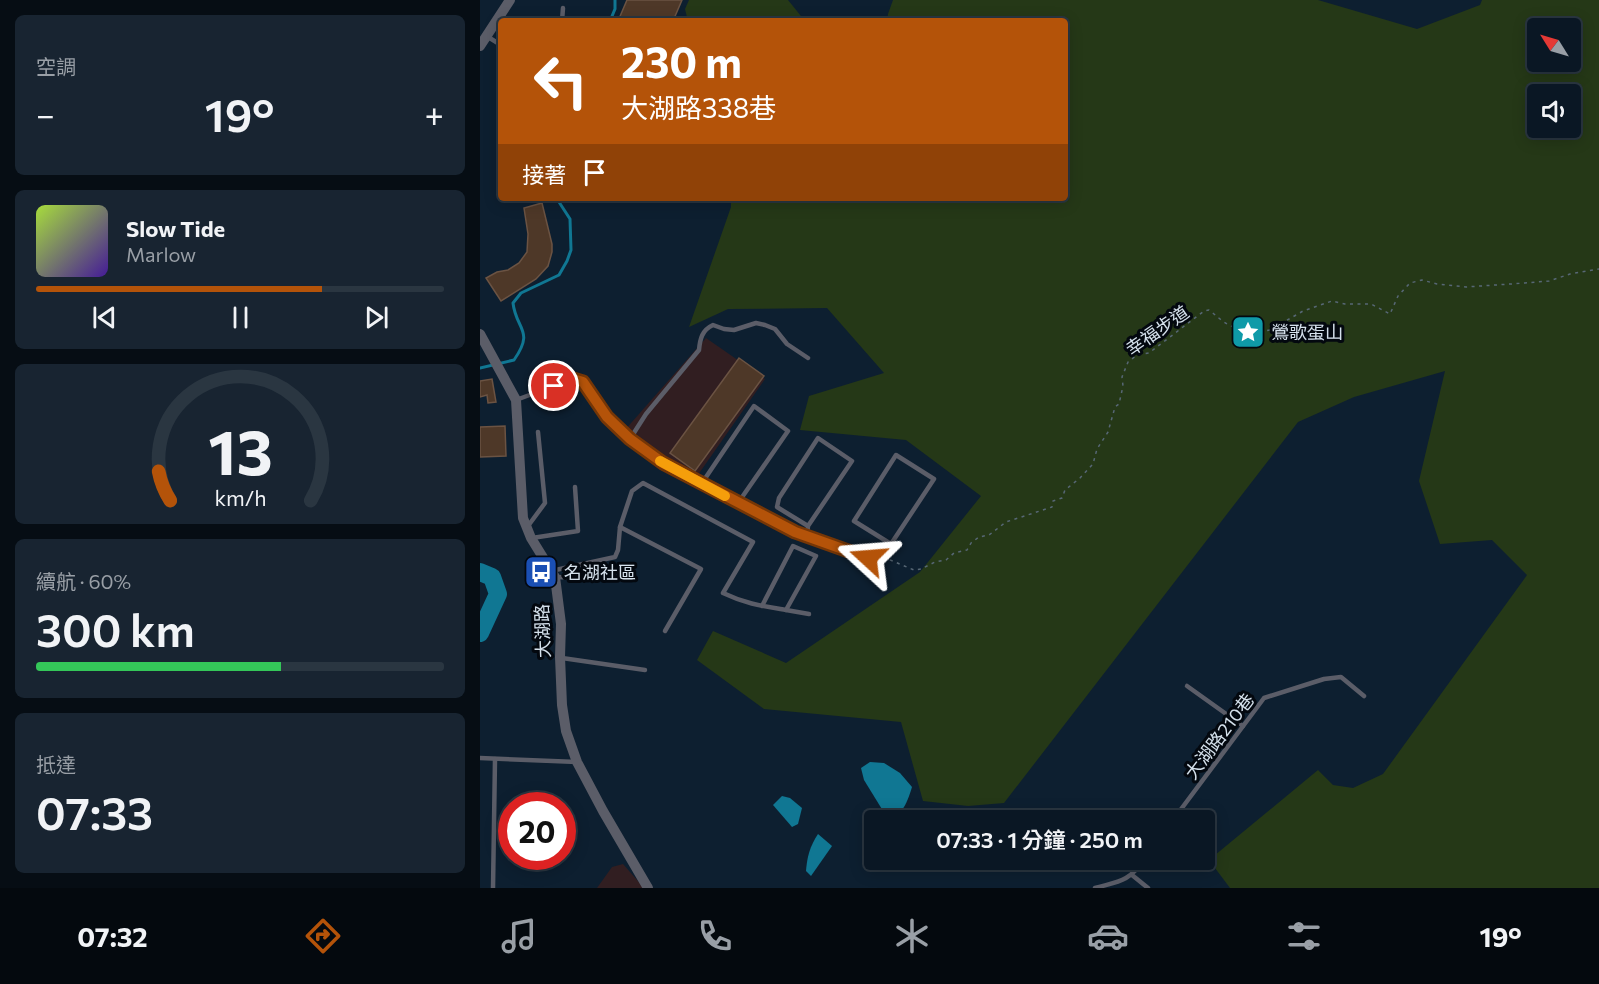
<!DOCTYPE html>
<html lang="zh-TW">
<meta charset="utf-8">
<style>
body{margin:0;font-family:Commissioner,"Noto Sans TC",sans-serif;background:#182431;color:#f1f3f6;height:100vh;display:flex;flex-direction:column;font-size:22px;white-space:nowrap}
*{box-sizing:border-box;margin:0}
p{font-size:20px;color:#999fa6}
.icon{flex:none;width:33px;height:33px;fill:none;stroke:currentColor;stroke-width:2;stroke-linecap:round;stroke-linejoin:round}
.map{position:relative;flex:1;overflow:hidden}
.details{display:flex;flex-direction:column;gap:15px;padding:15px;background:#060d14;width:480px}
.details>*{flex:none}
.banner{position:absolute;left:18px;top:18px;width:570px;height:183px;border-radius:6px;box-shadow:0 3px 15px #0003,0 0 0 2px #2a3641;background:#b45309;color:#fff;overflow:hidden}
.needle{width:39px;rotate:307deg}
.fabs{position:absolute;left:1047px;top:18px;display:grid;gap:12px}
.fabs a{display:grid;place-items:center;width:54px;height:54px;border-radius:6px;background:#0a1724;box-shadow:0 3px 15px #0003,0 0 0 2px #2a3641;font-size:30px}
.speed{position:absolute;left:18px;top:792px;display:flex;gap:12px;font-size:30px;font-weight:700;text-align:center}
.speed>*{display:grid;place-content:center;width:78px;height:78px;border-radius:50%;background:#0a1724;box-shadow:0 3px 15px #0003,0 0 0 2px #2a3641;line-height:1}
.speed .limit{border:9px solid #d22;background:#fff;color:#111}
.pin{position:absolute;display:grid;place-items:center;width:51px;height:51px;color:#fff;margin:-26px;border:3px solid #fff;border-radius:50%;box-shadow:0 2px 6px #0007}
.me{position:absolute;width:66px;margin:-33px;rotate:289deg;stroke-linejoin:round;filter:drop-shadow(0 0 4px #0008)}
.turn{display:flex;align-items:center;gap:21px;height:126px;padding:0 24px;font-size:27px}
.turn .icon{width:78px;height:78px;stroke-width:2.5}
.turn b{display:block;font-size:42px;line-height:51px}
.then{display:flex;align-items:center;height:57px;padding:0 24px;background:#0003;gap:12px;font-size:22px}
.big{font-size:45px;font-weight:600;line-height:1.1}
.details .widget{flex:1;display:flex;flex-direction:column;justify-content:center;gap:9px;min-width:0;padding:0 21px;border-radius:9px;background:#182431}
.details .dial{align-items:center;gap:0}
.dial svg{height:156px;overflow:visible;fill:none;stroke:#2a3641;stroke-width:7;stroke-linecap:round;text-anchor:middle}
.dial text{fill:#f1f3f6;stroke:none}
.song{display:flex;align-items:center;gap:18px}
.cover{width:72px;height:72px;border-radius:9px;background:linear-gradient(135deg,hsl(80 70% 55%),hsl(260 70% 35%))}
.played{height:6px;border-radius:3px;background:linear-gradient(90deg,#b45309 70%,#2a3641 70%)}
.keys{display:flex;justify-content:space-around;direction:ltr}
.heat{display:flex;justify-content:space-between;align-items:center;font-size:33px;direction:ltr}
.charge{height:9px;border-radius:4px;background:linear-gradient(90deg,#34c759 60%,#2a3641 0)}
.trip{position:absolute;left:384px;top:810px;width:351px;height:60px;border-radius:6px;background:#0a1724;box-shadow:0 3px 15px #0003,0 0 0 2px #2a3641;font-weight:600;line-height:60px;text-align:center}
.tabs{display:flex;height:96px;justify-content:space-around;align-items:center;background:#04090e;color:#999fa6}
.tabs .icon{width:42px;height:42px}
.tabs .selected{color:#b45309}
.tabs b{font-size:27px;color:#f1f3f6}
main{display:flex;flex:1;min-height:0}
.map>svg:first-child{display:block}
.industrial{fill:#311e21}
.green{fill:#253817;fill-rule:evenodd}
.water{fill:#107793}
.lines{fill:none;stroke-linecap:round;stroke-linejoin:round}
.stream{stroke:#107793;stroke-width:3}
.river{stroke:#107793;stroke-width:18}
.building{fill:#4e3828;stroke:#6b5343;stroke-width:1.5}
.path{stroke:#576775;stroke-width:1.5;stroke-dasharray:3 4.5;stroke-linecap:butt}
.service{stroke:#5b5d68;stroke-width:4.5}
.tertiary{stroke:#5b5d68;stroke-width:10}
.route-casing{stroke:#753606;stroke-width:15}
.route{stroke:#b45309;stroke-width:10}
.slow{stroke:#f59e0b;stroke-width:10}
.labels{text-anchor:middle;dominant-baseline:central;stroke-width:6;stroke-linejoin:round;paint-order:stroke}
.street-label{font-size:18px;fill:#d5e1ec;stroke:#03080f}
.poi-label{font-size:18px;fill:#d5e1ec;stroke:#03080f;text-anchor:start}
</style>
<main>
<section class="details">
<div class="widget"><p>空調</p>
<div class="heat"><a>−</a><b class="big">19°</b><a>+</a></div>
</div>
<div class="widget">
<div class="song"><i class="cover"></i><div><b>Slow Tide</b><p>Marlow</p></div></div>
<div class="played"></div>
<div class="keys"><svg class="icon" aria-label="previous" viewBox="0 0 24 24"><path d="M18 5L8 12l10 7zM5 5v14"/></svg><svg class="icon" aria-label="pause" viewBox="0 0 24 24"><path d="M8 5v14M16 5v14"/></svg><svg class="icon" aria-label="next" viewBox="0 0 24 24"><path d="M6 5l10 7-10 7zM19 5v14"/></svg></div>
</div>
<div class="widget dial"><svg viewBox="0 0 100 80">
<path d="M14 69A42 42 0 1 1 86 69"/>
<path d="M14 69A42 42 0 0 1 8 54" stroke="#b45309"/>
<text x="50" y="56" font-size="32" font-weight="700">13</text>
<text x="50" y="72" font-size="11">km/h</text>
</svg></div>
<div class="widget"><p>續航 · 60%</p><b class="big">300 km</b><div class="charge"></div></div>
<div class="widget"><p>抵達</p><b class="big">07:33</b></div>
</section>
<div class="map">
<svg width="1119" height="888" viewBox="0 0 1119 888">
<rect width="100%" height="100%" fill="#0d1f30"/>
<g class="industrial">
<polygon points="226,338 285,379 213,482 165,457 144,431"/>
<polygon points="143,864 164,888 117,888 132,867"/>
</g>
<g class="green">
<polygon points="209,0 308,0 325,21 208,21 205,9"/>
<path d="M413,0H838L937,29L1000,5L1002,0H1119V888H750L729,860L838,770L853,785L873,788L903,774L1047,575L1012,540L960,544L939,481L965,371L874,397L818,422L524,803L488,806L443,801L421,722L284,709L217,660L233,631L306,663L440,572L501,496L426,440L320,430L329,396L404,373L347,308L248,309L209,327L251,207V198H585V21H407L408,14ZM1058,28H1090V62H1058ZM1058,94H1090V128H1058Z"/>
</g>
<g class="water">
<path d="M390,762L404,763L420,773L432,787C428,800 423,816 408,819L384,780L381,768Z"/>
<polygon points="302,796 310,798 322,808 318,824 312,827 293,805"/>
<path d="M338,834L352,846L331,876L326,871C327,857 330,846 338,834Z"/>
</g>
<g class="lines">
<g class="stream">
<polyline points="130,21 135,9 135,0"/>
<path d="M0,368L34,360C55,330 36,330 33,303L41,293L79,275L87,261L91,250L90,219L79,202L80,198"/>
</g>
<polyline class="river" points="0,572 12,577 18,594 0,633"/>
</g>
<g class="building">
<polygon points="147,0 202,0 193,21 138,21"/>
<polygon points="62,203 72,244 72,252 68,266 56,279 21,301 6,278 17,272 28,270 39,263 47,252 48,234 44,208"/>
<polygon points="259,358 284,376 215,471 190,453"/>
<polygon points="12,379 16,402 8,403 7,395 0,397 0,381"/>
<polygon points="25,426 26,456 0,457 0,427"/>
</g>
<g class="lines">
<path class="path" d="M403,557L434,570L441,569L455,562L466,560L474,553L487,550L491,543L499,537L509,535L526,522L572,507L573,501L582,498L585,490L600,478L613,464L617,449L628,432L635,407L639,404L643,386L642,377L648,362L657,355L669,353L724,311L729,310C736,315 741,321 749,325C756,329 764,329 772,333L790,330L823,311L852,301L865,304H891L910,314L918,296L930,283L942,280L957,284L986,287L1045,283L1069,281L1090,274L1119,269"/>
<g class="service">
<polyline points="82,21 83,8"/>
<polyline points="8,37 21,45"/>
<polyline points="36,400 93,379 103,382 127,417 150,439 183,463 315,532 388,558 411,544 454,479 416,455 374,521 411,544"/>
<path d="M150,439L166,414L219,350C220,339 222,330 233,325L244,329L254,330L276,323L285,325L295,329L307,344L328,358"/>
<polyline points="222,483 274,406 308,431 258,503"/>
<polyline points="48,526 65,503 58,432"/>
<polyline points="140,527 221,569 185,631"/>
<polyline points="327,536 328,526 372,461 338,438 299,498 297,507 328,526"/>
<polyline points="52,538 98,531 95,487"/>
<path d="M71,571L135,557L138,550L140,527L152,491L163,483L273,542L243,593C266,604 282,606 306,610L336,556L313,546L282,606"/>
<polyline points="75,577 141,579"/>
<polyline points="306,610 329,614"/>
<polyline points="82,658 165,670"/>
<polyline points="707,686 763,726"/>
<polyline points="0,758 97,762"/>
<polyline points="693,820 784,698 844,679 861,677 884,696"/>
<polyline points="652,875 668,888"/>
<polyline points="13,888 15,759"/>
<path d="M615,888C640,881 648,882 664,860"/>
</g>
<g class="tertiary">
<polyline points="0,46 30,0"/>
<polyline points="0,334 36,400 43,518 51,538 75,577 81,624 80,657 82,705 86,731 97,762 123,811 168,888"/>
</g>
</g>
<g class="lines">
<g class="route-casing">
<polyline id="route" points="74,386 93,379 103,382 127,417 150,439 183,463 315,532 388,558"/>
</g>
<use href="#route" class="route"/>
<polyline class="slow" points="180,461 245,496"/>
</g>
<defs>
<g id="sight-square" transform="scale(1.725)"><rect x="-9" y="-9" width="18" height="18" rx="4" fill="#0f9aa8" stroke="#03080f"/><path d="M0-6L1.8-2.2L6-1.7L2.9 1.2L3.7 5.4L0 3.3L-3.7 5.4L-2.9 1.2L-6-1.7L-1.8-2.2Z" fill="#fff"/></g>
<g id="bus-square" transform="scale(1.725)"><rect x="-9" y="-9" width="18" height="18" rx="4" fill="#1a4fb4" stroke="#03080f"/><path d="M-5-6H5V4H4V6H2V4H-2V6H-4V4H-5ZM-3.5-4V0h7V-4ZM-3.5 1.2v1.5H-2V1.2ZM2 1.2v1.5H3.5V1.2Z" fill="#fff"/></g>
</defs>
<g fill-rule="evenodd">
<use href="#sight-square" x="768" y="332"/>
<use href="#bus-square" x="61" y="572"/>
</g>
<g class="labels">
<g class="street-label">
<text transform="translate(677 330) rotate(-35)">幸福步道</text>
<text transform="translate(62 631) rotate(-92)">大湖路</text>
<text transform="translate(739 736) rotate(-53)">大湖路210巷</text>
</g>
<g class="poi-label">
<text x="791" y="332">鶯歌蛋山</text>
<text x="84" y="572">名湖社區</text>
</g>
</g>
</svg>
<div class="fabs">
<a><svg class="needle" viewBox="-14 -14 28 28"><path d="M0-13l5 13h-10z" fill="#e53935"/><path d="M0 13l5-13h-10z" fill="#999fa6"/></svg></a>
<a><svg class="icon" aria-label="sound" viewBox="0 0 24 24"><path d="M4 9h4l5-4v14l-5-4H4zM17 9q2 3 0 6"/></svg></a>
</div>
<div class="speed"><div class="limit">20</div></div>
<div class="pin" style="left:74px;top:386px;background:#d93025"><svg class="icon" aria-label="arrive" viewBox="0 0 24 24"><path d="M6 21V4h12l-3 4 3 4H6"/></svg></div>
<svg class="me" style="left:388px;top:558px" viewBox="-20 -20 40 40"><path d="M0-17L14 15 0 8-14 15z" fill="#b45309" stroke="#fff" stroke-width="4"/></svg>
<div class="trip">07:33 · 1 分鐘 · 250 m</div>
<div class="banner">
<div class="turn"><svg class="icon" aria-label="left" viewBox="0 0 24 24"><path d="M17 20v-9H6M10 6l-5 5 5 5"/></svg><div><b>230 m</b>大湖路338巷</div></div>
<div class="then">接著<svg class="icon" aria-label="arrive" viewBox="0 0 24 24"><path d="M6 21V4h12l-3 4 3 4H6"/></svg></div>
</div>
</div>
</main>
<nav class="tabs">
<b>07:32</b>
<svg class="icon selected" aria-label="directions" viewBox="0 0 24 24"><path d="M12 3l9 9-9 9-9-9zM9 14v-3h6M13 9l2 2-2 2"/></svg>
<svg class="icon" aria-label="music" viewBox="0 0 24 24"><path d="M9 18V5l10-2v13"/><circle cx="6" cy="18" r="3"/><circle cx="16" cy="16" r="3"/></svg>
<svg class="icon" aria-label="phone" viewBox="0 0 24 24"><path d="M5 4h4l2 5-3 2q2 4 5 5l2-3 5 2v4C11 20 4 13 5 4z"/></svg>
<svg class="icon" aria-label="climate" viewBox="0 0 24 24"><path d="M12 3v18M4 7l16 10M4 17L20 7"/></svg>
<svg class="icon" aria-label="car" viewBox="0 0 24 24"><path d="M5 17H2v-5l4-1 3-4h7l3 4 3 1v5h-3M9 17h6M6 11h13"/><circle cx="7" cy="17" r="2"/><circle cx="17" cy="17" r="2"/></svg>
<svg class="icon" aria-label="filters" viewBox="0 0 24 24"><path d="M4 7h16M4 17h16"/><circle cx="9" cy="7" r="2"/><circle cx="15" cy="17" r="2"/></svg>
<b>19°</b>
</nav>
